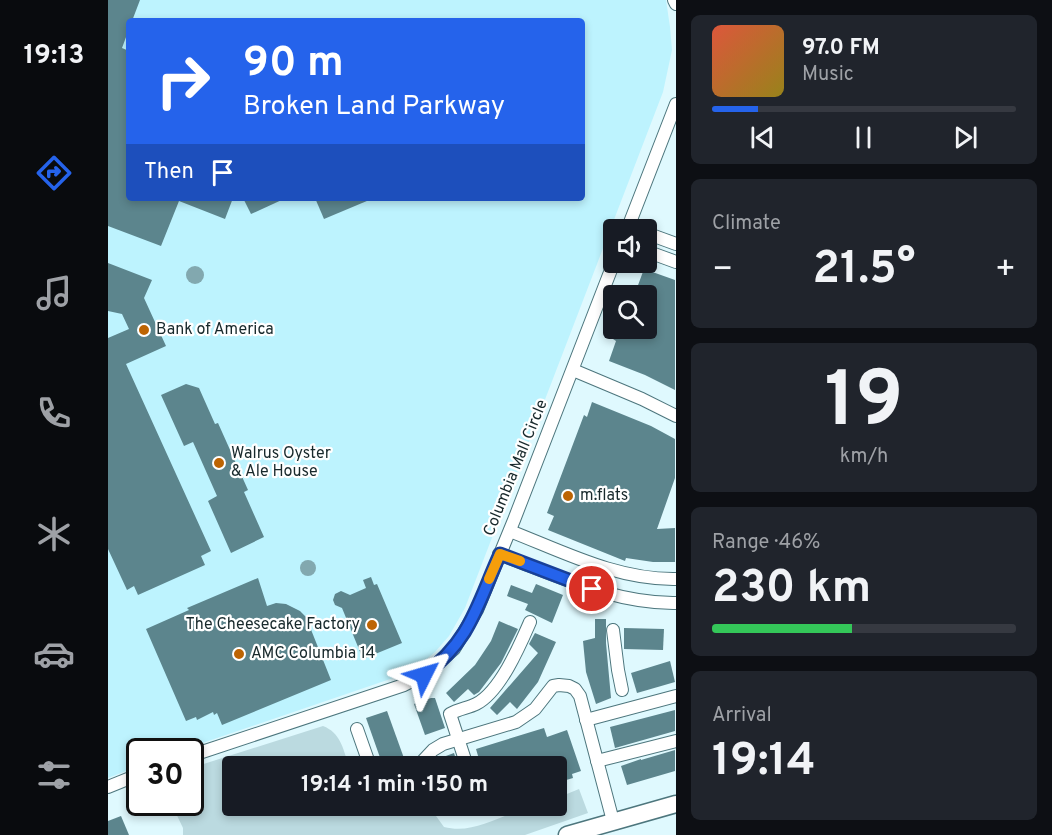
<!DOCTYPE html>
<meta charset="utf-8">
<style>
body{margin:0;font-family:Overpass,sans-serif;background:#20242c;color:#f1f3f6;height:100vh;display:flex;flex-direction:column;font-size:22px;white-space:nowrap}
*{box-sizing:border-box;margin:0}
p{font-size:20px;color:#9ea1a6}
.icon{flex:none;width:33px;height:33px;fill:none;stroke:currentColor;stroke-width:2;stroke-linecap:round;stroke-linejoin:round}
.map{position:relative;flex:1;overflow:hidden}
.panel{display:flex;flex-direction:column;gap:15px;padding:15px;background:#0d0f14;width:376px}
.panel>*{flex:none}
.guide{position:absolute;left:18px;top:18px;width:459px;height:183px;border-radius:6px;box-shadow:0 3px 9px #0003;background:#2563eb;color:#fff;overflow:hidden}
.tools{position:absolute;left:495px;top:219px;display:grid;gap:12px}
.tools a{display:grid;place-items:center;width:54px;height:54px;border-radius:6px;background:#171b24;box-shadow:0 3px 9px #0003;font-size:30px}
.speed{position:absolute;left:18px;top:738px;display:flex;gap:12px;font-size:30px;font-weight:700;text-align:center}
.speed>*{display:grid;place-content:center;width:78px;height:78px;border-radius:50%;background:#171b24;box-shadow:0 3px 9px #0003;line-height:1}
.speed .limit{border:3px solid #111;border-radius:9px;background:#fff;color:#111}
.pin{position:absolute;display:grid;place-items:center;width:51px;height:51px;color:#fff;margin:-26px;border:3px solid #fff;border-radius:50%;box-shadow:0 2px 6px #0007}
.me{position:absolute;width:66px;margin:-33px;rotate:50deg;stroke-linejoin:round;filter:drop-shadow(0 0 4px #0008)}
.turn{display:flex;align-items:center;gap:21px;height:126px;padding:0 18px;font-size:27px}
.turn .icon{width:78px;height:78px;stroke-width:2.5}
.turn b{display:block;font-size:42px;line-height:51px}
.then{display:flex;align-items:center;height:57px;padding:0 18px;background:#0003;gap:12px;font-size:22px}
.big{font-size:45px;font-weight:700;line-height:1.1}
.panel .card{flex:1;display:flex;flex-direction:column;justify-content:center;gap:9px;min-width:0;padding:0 21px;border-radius:9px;background:#20242c}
.panel .dial{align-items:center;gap:0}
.dial b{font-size:78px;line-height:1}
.song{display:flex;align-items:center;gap:18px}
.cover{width:72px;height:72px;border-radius:9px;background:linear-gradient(135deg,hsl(10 70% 55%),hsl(50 70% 35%))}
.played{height:6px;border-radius:3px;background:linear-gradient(90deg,#2563eb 15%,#363941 15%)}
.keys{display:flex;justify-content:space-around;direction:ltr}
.heat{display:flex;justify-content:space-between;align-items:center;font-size:33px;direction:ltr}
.charge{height:9px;border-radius:4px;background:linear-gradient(90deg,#34c759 46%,#363941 0)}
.trip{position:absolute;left:114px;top:756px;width:345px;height:60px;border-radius:6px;background:#171b24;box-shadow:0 3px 9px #0003;font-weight:700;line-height:60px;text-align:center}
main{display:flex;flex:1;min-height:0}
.tab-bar{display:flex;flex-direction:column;width:108px;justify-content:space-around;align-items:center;background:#090b0e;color:#9ea1a6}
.tab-bar .icon{width:42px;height:42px}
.tab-bar .on{color:#2563eb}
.tab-bar b{font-size:27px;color:#f1f3f6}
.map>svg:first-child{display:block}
.built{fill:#bdf3fe;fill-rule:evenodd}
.green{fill:#bbdae0}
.water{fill:#82a8af}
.building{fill:#5c858d}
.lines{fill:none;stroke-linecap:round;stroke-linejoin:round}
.minor-casing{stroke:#4d767d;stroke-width:14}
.major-casing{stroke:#4d767d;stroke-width:19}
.minor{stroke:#fff;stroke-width:12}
.major{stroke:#fff;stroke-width:16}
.route-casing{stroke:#184099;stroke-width:15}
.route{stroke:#2563eb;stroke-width:10}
.slow{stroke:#f59e0b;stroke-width:10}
.poi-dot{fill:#bd6403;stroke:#fff;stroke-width:2}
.labels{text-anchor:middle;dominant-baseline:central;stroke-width:4.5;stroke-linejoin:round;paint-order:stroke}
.poi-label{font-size:16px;fill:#18292c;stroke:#fff;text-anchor:start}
.street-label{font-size:16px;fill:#18292c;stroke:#fff}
</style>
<main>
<nav class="tab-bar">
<b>19:13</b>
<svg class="icon on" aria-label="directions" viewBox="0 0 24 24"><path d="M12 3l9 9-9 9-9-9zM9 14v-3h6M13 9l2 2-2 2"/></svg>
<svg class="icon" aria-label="music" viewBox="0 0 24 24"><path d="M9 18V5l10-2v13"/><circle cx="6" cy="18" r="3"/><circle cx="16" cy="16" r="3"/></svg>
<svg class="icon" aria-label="phone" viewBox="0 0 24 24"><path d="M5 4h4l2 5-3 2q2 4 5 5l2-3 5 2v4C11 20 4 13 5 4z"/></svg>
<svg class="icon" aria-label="climate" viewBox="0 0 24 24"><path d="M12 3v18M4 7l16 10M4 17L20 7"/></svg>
<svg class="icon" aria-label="car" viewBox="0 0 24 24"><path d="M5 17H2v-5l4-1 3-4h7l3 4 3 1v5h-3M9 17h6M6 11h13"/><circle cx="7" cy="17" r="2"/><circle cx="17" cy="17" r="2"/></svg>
<svg class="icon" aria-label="filters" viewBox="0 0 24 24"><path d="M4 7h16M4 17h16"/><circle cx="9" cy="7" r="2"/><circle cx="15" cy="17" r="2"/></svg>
</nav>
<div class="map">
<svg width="568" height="835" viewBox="0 0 568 835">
<rect width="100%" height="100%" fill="#dff9fe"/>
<path class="built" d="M0,0H558L562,27L564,50L555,92L357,608L341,636L327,652L310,666L294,675L71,751L32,752L31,766L0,778ZM21,21H474V198H21Z"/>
<path class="green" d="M215,726C233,733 235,749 241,766H124V806H267L288,813L310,809L319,811L328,816L336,827C368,835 395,813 425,806C432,804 441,806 448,806L449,798L471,789L480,813L417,835H75V828L63,803L82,802L83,768Z"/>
<g class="water">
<circle cx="87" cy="275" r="9"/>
<circle cx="200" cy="568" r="8"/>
</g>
<g class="building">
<polygon points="0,0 32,0 24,21 21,21 21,29 14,48 21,51 21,198 125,198 117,219 71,201 53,246 0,226"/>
<polygon points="135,198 178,198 143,214"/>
<polygon points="207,198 266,198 216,219"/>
<polygon points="0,263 44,280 36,298 58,346 18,364 103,551 93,556 97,565 30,595 26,586 19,590 0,549 0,338 21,329 14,314 0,311"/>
<polygon points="536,269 567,280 567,390 537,375 501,361 508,341 505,339 509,328 538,328 538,296 526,296"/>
<polygon points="78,384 91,388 107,424 110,423 140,490 136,492 156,537 123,553 100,501 109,496 85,442 76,446 53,395"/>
<polygon points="484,402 543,426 567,439 567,478 549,529 567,528 567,562 545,562 518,558 517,561 440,530 446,516 439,513 476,415 479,417"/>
<polygon points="263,577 266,585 269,584 294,643 255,659 234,608 227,605 225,600 227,594 233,591 242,595 258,588 255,580"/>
<polygon points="150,578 159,606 168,603 178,604 192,611 198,617 223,680 114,725 109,713 106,715 105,712 89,720 88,717 78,721 38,629 81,610 79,608"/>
<polygon points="428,584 455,595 444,623 417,610 420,604 399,596 403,585 424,593"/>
<polygon points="487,619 498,619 498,643 503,698 488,704 478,672 475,641 487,638"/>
<polygon points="391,621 410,629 393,663 371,692 366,695 360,689 346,702 338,693 367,665 383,641"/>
<polygon points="516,628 556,629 555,650 516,649"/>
<polygon points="427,633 448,642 430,682 409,709 402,702 389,715 382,708 430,653 421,644"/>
<polygon points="562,661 567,682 529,693 523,673"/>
<polygon points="323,698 327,698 337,728 317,735 306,704"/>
<polygon points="567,710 567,731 507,748 502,727"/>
<polygon points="279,711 297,761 281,766 275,766 258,718"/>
<polygon points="436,728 439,737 459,730 473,771 464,774 465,778 448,783 448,766 373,766 368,749"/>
<polygon points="567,750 567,771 519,785 513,766 533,759 533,760"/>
<polygon points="346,753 350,766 321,766 327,760"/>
<polygon points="13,816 21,835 0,835 0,821"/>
</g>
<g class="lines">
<g class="minor-casing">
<g id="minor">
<polyline points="566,0 568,4"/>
<polyline points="519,230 568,104"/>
<polyline points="538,233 568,244"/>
<polyline points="538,251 568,262"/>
<polyline points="465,370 534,399 568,416"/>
<path d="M402,531C456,552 509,580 568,579"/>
<path d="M391,554C448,575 506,604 568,603"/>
<polyline points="505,630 510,670 514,690"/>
<polyline points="478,720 568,696"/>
<polyline points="249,729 262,766"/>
<polyline points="82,756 296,685 316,675 346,649 369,610 406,520 506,262"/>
<polyline points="489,761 568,741"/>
<polyline points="310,766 325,750 335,744 408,722 427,709 445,686 451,685 461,686 467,689 472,696 505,821"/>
<path d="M359,766L342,714C350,709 360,708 368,704C392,692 412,645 422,622"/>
<polyline points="0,787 32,774"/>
</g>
</g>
<g class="major-casing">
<polyline id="major" points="459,835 568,804"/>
</g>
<use href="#minor" class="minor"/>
<use href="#major" class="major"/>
</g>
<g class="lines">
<g class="route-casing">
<path id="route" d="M316,675C363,640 369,605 392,554L484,589"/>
</g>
<use href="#route" class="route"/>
<polyline class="slow" points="381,579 392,554 412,561"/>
</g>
<g class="poi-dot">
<circle cx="36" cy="330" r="6"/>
<circle cx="111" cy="463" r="6"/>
<circle cx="460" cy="496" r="6"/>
<circle cx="264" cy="625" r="6"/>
<circle cx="131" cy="654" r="6"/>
</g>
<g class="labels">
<g class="poi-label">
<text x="48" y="330">Bank of America</text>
<text x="123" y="454">Walrus Oyster<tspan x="123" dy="18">&amp; Ale House</tspan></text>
<text x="472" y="496">m.flats</text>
<text x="252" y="625" text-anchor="end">The Cheesecake Factory</text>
<text x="143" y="654">AMC Columbia 14</text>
</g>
<g class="street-label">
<text transform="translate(408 468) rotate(-68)">Columbia Mall Circle</text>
</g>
</g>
</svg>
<div class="tools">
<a><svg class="icon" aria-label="sound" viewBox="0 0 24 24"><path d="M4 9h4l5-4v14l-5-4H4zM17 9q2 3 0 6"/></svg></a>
<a><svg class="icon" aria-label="search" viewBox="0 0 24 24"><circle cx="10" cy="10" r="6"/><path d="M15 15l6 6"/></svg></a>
</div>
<div class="speed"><div class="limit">30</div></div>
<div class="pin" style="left:484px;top:589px;background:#d93025"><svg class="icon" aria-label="arrive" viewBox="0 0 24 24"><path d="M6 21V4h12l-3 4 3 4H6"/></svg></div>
<svg class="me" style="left:316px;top:675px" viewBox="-20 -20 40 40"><path d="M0-17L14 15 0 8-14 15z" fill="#2563eb" stroke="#fff" stroke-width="4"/></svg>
<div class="trip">19:14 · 1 min · 150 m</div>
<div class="guide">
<div class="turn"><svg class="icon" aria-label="right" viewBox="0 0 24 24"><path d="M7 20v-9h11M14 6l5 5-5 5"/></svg><div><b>90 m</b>Broken Land Parkway</div></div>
<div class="then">Then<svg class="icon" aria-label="arrive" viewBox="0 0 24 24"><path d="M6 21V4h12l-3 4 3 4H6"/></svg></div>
</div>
</div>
<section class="panel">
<div class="card">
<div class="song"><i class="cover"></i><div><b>97.0 FM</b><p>Music</p></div></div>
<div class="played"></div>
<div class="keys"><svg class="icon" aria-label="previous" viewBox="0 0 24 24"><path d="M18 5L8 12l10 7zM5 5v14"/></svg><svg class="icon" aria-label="pause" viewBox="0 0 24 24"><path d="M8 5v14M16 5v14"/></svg><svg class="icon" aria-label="next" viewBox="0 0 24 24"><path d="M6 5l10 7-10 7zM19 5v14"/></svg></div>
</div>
<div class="card"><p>Climate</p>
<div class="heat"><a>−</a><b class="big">21.5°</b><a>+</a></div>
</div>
<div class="card dial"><b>19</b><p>km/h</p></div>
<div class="card"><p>Range · 46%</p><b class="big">230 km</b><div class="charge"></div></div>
<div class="card"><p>Arrival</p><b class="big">19:14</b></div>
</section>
</main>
